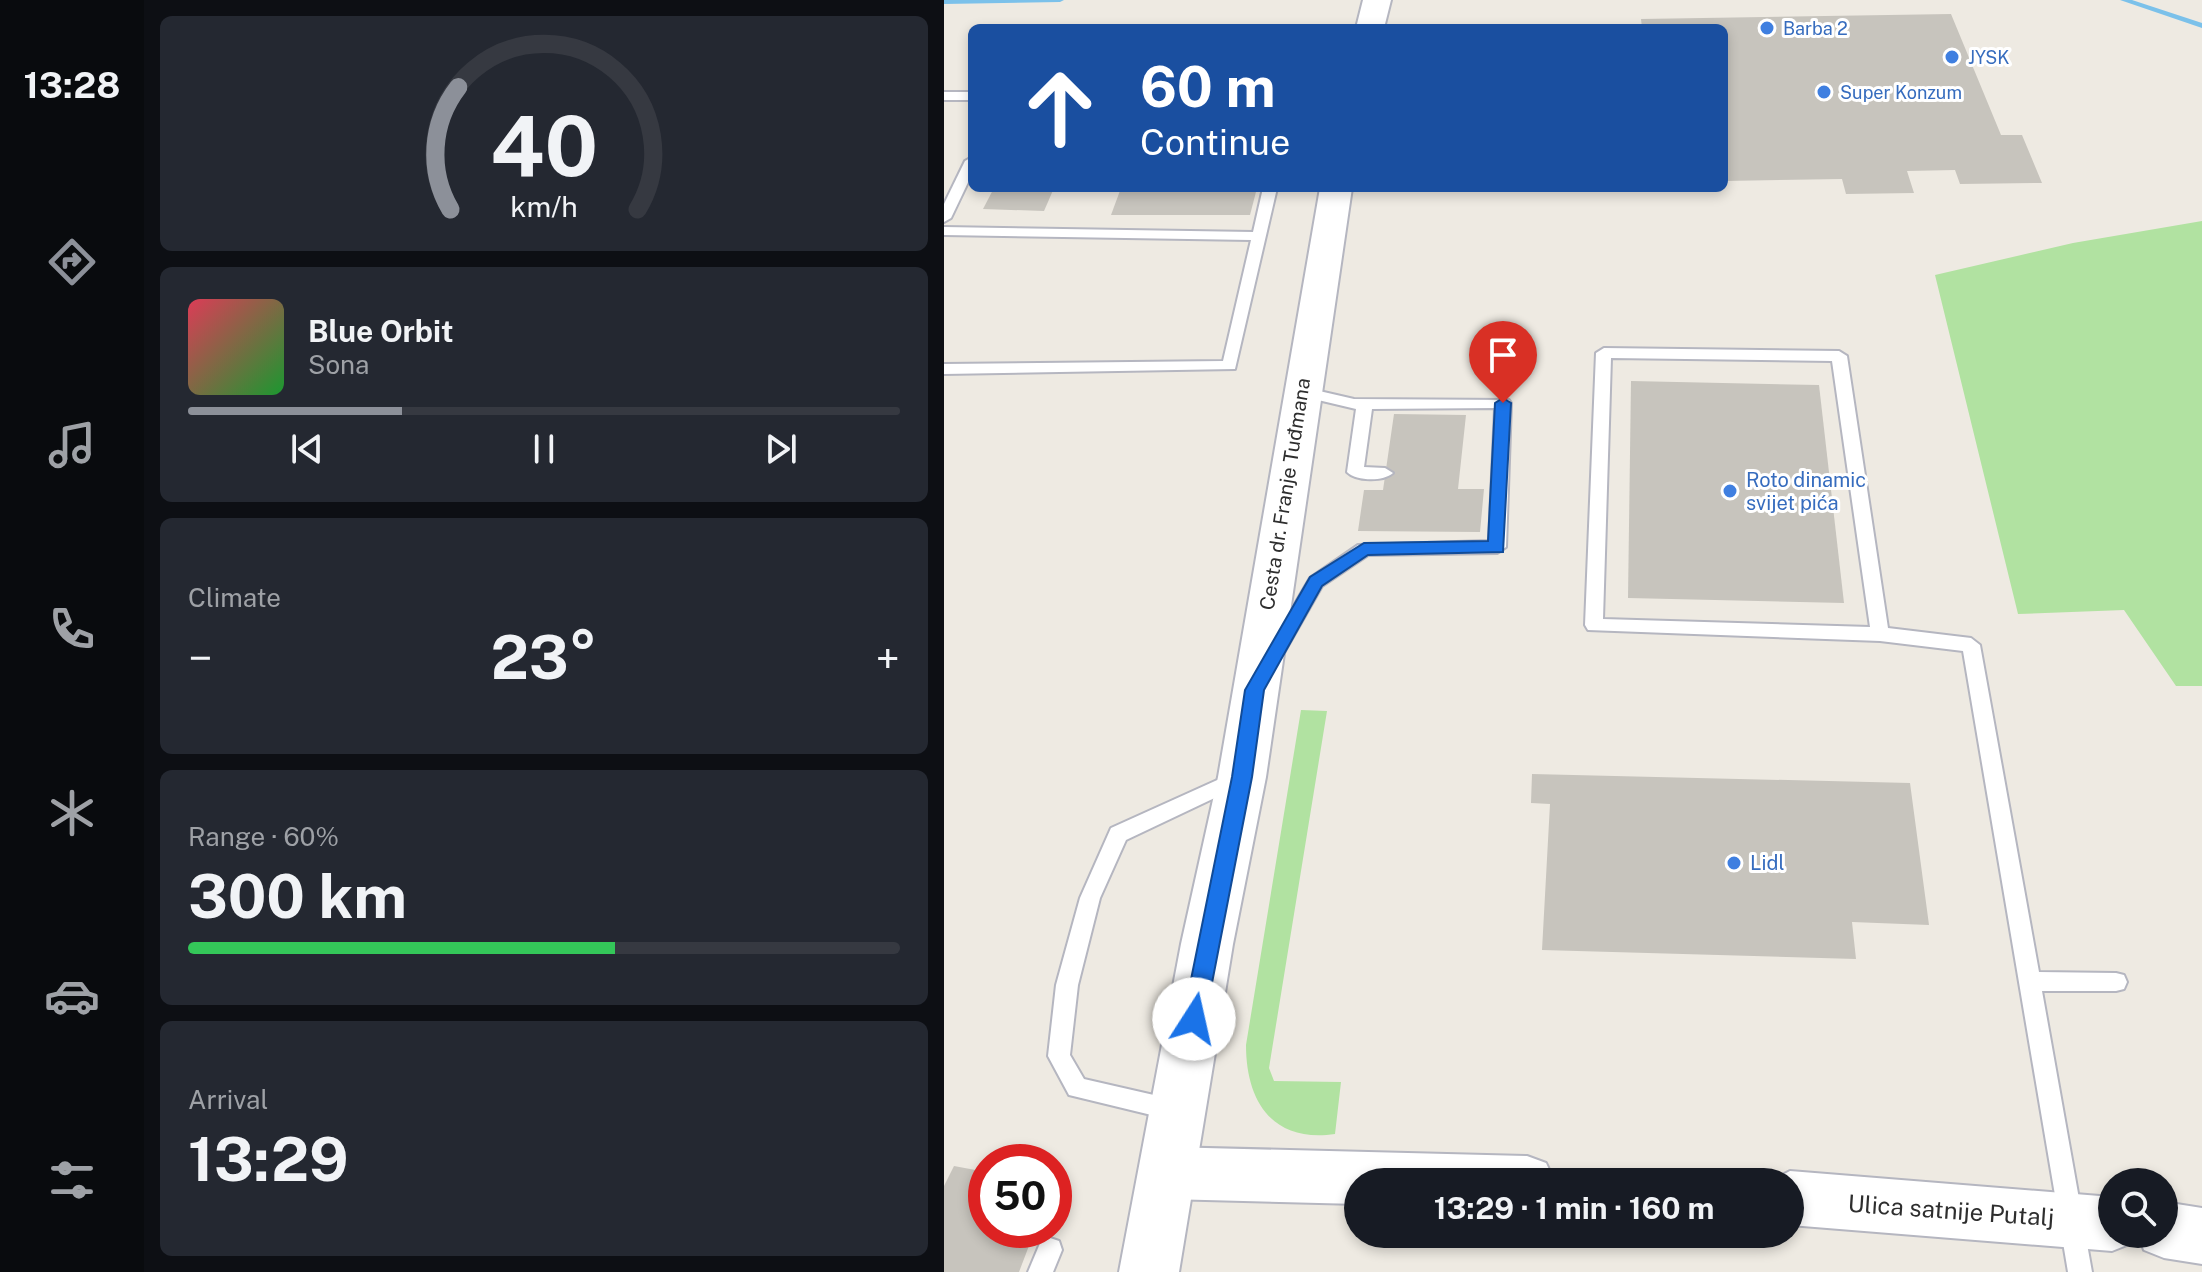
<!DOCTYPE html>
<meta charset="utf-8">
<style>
body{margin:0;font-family:"Public Sans",sans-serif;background:#242831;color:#f1f3f6;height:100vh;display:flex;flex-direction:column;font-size:30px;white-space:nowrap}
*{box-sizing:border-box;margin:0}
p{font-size:26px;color:#9ea1a6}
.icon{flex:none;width:44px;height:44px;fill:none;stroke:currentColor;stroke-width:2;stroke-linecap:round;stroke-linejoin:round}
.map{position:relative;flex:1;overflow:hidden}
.side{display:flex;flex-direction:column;gap:16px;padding:16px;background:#0d0f14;width:800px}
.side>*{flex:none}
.hud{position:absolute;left:24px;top:24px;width:760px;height:168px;border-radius:12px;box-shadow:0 4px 12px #0003;background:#1a4fa0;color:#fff;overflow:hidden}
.buttons{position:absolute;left:1154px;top:1168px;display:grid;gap:16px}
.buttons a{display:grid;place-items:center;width:80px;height:80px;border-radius:50%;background:#171b24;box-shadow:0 4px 12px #0003;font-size:40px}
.speed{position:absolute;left:24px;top:1144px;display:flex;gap:16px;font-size:40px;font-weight:700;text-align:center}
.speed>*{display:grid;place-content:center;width:104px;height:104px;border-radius:50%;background:#171b24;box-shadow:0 4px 12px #0003;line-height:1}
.speed .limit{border:12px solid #d22;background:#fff;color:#111}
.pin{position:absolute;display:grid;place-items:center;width:68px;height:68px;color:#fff;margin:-82px -34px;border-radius:50% 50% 50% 0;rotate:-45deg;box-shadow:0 0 8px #0007}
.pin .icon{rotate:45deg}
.me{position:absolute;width:88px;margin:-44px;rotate:10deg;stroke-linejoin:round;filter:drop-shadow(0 0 6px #0008)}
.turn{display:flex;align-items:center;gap:28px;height:168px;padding:0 40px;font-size:36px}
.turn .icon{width:104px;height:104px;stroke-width:2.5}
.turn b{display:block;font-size:56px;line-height:68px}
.big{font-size:60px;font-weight:700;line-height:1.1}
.side .card{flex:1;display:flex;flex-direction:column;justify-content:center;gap:12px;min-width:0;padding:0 28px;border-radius:12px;background:#242831}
.side .dial{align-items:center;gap:0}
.dial svg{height:208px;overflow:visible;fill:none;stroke:#363941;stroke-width:7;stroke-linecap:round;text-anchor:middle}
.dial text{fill:#f1f3f6;stroke:none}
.song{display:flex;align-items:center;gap:24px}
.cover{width:96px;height:96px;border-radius:12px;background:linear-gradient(135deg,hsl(350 70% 55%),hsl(130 70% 35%))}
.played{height:8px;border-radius:4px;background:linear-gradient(90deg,#8c9099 30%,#363941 30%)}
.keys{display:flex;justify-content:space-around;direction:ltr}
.heat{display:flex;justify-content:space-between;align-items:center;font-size:44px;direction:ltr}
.charge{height:12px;border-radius:6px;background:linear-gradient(90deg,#34c759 60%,#363941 0)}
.trip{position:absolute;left:400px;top:1168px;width:460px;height:80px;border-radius:40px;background:#171b24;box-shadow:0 4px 12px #0003;font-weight:700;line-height:80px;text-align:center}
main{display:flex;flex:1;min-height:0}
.dock{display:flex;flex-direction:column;width:144px;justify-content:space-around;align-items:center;background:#090b0e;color:#9ea1a6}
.dock .icon{width:56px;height:56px}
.dock .on{color:#8c9099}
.dock b{font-size:36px;color:#f1f3f6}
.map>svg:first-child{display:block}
.green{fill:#b1e2a1}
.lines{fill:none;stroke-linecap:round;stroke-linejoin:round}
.stream{fill:#7bc1ea;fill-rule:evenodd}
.building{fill:#c7c4bd}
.service-casing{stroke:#b5b6c0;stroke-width:4}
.tertiary-casing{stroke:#b5b6c0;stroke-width:4}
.secondary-casing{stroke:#b5b6c0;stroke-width:4}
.service{fill:#fff;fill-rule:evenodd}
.tertiary{fill:#fff;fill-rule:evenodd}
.secondary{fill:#fff;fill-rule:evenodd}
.route{fill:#1a73e8;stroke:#114b97;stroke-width:2}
.shop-dot{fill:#3f7fe0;stroke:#fff;stroke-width:3}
.labels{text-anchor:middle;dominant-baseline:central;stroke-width:6;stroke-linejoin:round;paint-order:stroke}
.far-shop-label{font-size:18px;fill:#366cbe;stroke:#fff;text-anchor:start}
.shop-label{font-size:20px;fill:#366cbe;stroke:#fff;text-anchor:start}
.street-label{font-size:20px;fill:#2e2e2e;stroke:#fff}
.near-street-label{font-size:24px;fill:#2e2e2e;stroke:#fff}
</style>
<main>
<nav class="dock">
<b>13:28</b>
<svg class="icon on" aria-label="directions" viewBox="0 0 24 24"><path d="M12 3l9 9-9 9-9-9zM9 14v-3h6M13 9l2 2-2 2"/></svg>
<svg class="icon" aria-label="music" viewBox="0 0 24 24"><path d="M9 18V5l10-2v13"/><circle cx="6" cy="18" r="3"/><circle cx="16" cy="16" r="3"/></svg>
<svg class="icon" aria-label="phone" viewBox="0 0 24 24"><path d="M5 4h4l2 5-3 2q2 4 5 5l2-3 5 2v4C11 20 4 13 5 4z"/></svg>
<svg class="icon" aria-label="climate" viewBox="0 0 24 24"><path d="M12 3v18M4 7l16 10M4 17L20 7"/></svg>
<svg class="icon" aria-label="car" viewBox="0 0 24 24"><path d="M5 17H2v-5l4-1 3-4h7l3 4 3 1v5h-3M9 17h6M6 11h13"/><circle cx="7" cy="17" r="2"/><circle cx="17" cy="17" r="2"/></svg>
<svg class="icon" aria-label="filters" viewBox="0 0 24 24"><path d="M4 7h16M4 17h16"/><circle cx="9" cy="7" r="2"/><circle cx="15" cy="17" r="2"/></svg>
</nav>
<section class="side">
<div class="card dial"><svg viewBox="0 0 100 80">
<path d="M14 69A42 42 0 1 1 86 69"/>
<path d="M14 69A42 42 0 0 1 17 22" stroke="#8c9099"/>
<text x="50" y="56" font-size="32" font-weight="700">40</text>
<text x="50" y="72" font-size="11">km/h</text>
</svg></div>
<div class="card">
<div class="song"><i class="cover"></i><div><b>Blue Orbit</b><p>Sona</p></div></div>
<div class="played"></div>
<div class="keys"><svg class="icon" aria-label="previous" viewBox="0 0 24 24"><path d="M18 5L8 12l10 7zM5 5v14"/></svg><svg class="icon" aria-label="pause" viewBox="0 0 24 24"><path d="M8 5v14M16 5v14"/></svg><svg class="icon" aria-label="next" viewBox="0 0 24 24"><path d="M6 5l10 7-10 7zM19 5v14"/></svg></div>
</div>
<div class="card"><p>Climate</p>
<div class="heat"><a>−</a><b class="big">23°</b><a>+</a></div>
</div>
<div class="card"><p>Range · 60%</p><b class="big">300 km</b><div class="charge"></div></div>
<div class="card"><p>Arrival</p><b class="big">13:29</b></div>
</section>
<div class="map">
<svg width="1258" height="1272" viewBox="0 0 1258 1272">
<rect width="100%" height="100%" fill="#eeeae2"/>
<g class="green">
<polygon points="1258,221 1258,686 1232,686 1180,610 1074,614 991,275 1129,243"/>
<path d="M357,710L383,711L325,1068L330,1081L397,1082L391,1134C328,1143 302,1101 302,1045Z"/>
</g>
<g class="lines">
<g class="stream">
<polygon points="0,0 120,0 116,2 0,4"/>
<polygon points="1176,0 1188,0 1258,23 1258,28"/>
</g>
</g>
<g class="building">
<polygon points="1007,14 1057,135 1078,135 1098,183 1016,184 1011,170 963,171 970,193 902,194 898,179 780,181 780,28 698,28 697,19"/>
<polygon points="50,188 110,188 100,211 39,209"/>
<polygon points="177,188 313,188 306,215 167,215"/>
<polygon points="687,381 875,385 900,603 684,598"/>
<polygon points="450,414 522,415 514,489 540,489 536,532 414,531 420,490 439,490"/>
<polygon points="588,774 966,783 985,925 908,922 912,959 598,950 606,804 587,803"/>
<polygon points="10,1166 42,1172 42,1230 91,1230 75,1272 0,1272 0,1186"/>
</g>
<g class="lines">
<g class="service-casing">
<g id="service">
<rect x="0" y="92" width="28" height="8"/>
<polygon points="28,157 28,174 7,218 0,222 0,204 21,161"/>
<polygon points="319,188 333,188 291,369 0,374 0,364 279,361 307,240 0,235 0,227 309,232"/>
<path d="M660,348L895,351L903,356L944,628L1027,638L1036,645L1095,972L1172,973L1180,975L1183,982L1180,989L1172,991H1098L1148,1272H1124L1019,651L936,641L644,630L641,625L652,353ZM667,358L888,361L926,627L659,619Z"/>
<path d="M358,387L410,399L565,400L567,403L562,547L553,553L424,555L378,586L337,658L331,660L322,653L366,578L414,545L545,541L551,408L428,409L420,467L441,468L449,473C439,482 412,481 403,472L412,409L353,395L350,392L353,389Z"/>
<polygon points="291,772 298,775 301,780 298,785 182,840 156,898 134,985 126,1055 140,1079 236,1101 239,1109 236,1117 228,1120 125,1095 104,1056 112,985 136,898 167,828"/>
<polygon points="106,1238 115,1241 118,1250 109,1272 84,1272 97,1241"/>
</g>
</g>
<g class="tertiary-casing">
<g id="tertiary">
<polygon points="223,1147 583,1156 602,1163 611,1182 414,1182 414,1204 223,1199 204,1192 196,1173 204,1154"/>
<polygon points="846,1171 1168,1197 1168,1234 1192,1234 1188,1243 1168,1251 846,1225 846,1182 825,1182"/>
<polygon points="1220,1202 1258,1208 1258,1264 1220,1258 1200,1250 1194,1234 1220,1234"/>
</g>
</g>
<g class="secondary-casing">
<g id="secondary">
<polygon points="419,0 447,0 440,28 412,28"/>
<polygon points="376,188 408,188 322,777 289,944 235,1272 175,1272 237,944 274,777"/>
</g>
</g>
<use href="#service" class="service"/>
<use href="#tertiary" class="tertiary"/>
<use href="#secondary" class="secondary"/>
</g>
<polygon class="route" points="559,398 567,403 559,552 424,555 378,586 320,690 308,777 261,1019 258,1026 250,1029 243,1026 239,1019 288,777 301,690 366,577 420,543 544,541 551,403"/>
<g class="shop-dot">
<circle cx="823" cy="28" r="8"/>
<circle cx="1008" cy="57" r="8"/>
<circle cx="880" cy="92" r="8"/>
<circle cx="786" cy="491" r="8"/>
<circle cx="790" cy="863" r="8"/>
</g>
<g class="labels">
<g class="far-shop-label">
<text x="839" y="28">Barba 2</text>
<text x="1024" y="57">JYSK</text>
<text x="896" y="92">Super Konzum</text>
</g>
<g class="shop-label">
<text x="802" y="480">Roto dinamic<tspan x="802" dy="23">svijet pića</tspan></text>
<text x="806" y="863">Lidl</text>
</g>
<g class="street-label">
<text transform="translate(341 494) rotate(-81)">Cesta dr. Franje Tuđmana</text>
</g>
<g class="near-street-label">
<text transform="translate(1007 1210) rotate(4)">Ulica satnije Putalj</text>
</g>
</g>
</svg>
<div class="buttons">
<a><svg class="icon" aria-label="search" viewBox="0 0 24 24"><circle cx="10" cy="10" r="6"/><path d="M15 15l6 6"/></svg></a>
</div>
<div class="speed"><div class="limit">50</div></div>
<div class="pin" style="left:559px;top:403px;background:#d93025"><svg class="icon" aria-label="arrive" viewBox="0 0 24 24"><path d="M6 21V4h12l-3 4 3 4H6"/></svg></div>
<svg class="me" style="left:250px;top:1019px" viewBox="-20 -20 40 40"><circle r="19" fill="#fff"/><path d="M0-13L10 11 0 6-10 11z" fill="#1a73e8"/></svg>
<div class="trip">13:29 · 1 min · 160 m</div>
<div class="hud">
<div class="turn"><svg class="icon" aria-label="ahead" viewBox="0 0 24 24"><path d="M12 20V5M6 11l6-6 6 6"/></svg><div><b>60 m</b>Continue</div></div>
</div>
</div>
</main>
